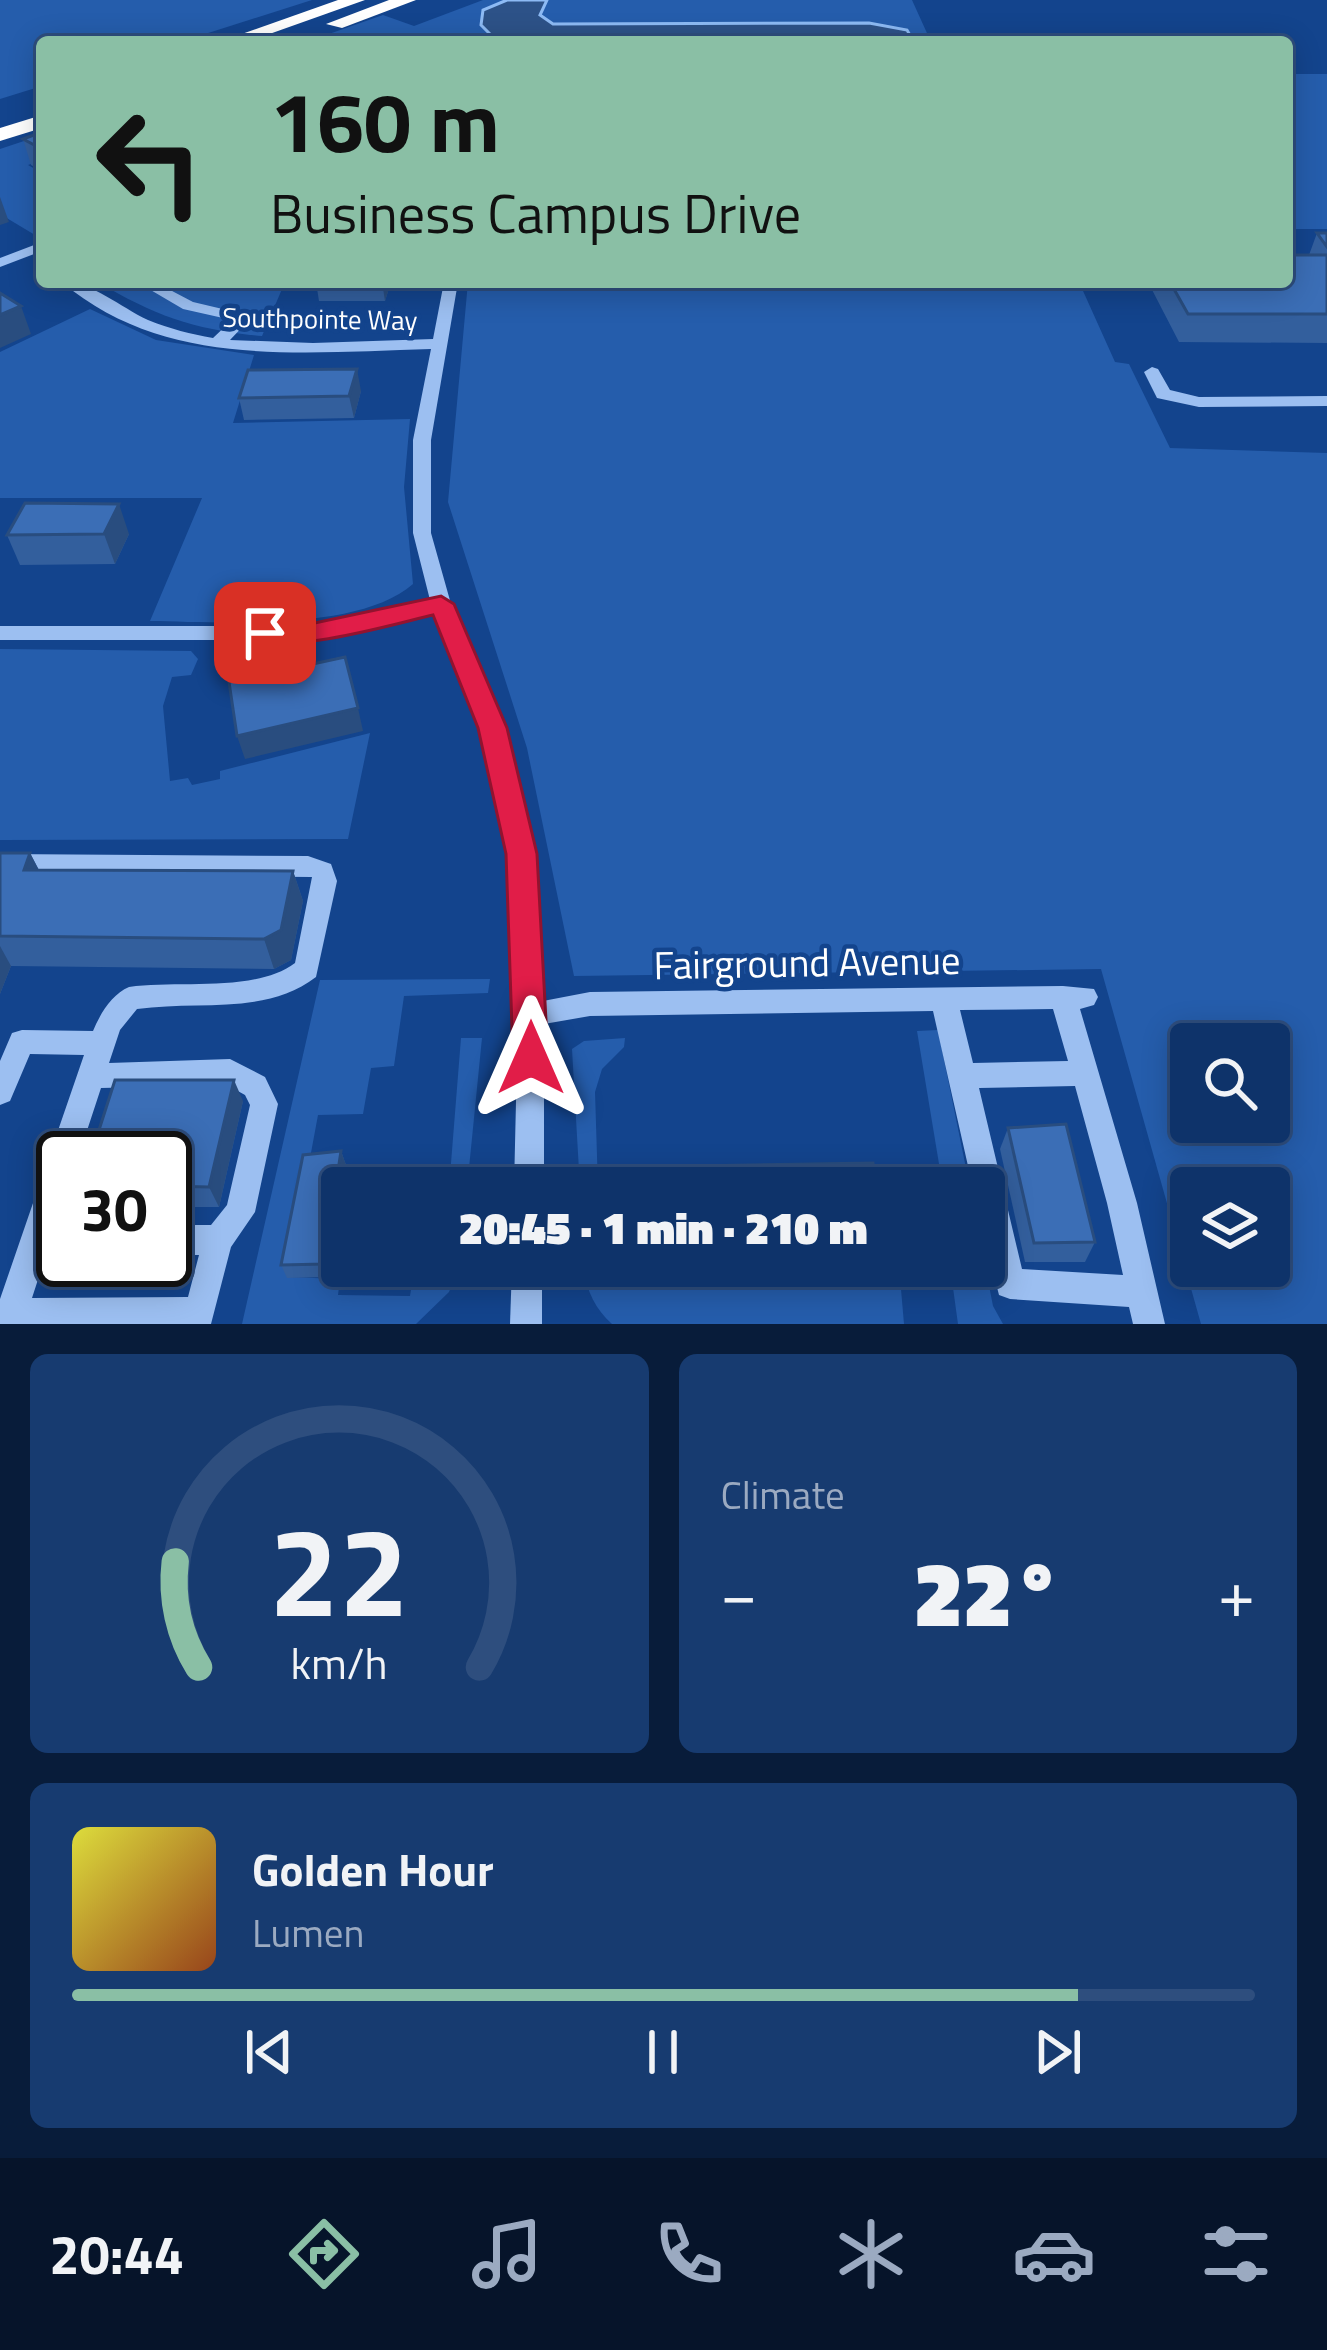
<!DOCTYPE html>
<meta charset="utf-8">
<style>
body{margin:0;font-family:"Titillium Web",sans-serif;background:#173b70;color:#f1f3f6;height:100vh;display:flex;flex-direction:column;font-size:45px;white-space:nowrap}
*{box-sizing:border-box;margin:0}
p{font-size:39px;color:#9baac1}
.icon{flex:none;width:66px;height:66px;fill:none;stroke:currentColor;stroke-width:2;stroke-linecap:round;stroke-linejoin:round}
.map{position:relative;height:1324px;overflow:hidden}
.panel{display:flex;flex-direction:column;gap:30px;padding:30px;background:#081c3a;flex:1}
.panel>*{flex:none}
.guide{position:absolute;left:36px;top:36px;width:1257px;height:252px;border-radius:12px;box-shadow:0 6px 30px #0003,0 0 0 3px #2e4e7e;background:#8abfa5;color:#111;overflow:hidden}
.tools{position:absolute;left:1170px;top:1023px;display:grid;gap:24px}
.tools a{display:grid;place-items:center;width:120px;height:120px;border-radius:12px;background:#0e336a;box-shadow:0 6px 30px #0003,0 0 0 3px #2e4e7e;font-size:60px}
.speed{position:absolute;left:36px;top:1131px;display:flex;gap:24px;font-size:60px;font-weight:700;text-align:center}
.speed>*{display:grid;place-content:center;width:156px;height:156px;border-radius:50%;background:#0e336a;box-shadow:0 6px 30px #0003,0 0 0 3px #2e4e7e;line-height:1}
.speed .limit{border:6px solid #111;border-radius:18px;background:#fff;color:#111}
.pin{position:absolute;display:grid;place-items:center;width:102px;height:102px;color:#fff;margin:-51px;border-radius:24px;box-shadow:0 6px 18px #0006}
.me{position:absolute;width:132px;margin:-66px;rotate:0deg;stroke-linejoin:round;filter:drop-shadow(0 0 9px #0008)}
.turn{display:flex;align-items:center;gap:42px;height:252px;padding:0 36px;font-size:54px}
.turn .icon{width:156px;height:156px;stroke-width:2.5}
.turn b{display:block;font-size:84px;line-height:102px}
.big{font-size:90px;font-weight:800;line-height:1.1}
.panel .widget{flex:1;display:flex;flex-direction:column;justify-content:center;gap:18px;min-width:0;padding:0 42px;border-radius:18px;background:#173b70}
.panel .dial{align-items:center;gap:0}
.dial svg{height:312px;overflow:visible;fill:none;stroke:#2e4e7e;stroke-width:7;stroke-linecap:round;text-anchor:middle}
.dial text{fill:#f1f3f6;stroke:none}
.song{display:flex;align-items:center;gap:36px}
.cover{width:144px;height:144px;border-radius:18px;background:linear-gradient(135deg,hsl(60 70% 55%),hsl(20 70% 35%))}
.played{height:12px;border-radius:6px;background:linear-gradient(90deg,#8abfa5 85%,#2e4e7e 85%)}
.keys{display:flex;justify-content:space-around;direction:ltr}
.heat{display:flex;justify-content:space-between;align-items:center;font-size:66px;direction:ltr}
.panel .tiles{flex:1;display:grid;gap:30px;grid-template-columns:1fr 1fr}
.widget:last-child{grid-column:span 2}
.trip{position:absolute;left:321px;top:1167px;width:684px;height:120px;border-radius:12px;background:#0e336a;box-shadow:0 6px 30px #0003,0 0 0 3px #2e4e7e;font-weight:800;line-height:120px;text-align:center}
.tab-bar{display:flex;height:192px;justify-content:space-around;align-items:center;background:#06142a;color:#9baac1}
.tab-bar .icon{width:84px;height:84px}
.tab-bar .selected{color:#8abfa5}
.tab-bar b{font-size:54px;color:#f1f3f6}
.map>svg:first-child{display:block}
.green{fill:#255dac;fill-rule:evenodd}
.water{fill:#2d5288;stroke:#8dbaf4;stroke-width:3}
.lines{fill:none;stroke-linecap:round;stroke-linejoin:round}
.minor{fill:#9cbff1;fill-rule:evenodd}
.highway{fill:#fff;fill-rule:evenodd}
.wall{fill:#335f9d}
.shaded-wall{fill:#294d7f}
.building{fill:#3b6eb6;stroke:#294d7f;stroke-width:3}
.route{fill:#e11d48;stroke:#92132f;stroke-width:3}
.labels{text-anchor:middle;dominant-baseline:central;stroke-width:9;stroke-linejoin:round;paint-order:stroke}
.far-street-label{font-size:27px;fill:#fff;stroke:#13448d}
.near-street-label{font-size:39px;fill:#fff;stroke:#13448d}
</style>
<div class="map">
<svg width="1327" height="1324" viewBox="0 0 1327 1324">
<rect width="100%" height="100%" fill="#13448d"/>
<g class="green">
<polygon points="0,0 312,0 180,42 42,42 42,86 0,99"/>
<polygon points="483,0 507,0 483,10 481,26 498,42 306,42 383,15 414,26"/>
<polygon points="547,0 912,0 931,42 914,42 907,30 869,23 553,24 539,15"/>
<rect x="1287" y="74" width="40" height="155"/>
<polygon points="42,135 42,160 28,165 42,173 40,238 0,214 0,149"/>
<path d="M98,282H285L262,336C195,330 155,316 98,282Z"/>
<path d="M468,282H1079L1115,362L1129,364L1170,448L1327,453V1324H1201L1101,969L574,976L527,748L448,502ZM1191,1044H1269V1122H1191ZM1191,1188H1269V1266H1191Z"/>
<path d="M90,309L156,340L254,355L233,423L410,419L404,487L413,584C358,632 220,622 150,621L202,498H0V352Z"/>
<polygon points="0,649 191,651 198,659 191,675 172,677 163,706 170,781 188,778 192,785 220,779 220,771 370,733 348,839 0,840"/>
<polygon points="490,979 488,993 404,996 394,1066 371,1068 363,1114 318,1115 288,1277 340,1279 338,1295 410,1296 415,1266 459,1266 449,1292 416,1324 242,1324 320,980"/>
<polygon points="938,1030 970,1188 943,1188 917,1031"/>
<polygon points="461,1038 482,1038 467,1188 449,1188"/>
<polygon points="625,1038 624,1047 602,1069 595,1092 598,1188 580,1188 572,1049 584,1041"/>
<polygon points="984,1260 993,1306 1003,1324 958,1324 950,1266 984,1266"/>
<path d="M584,1266H899L904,1324H612C595,1309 585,1288 584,1266Z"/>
</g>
<polygon class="water" points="507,0 547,0 540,15 553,24 869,23 907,30 914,42 498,42 481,25 483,10"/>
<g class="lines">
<g class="minor">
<polygon points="42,242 42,251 0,267 0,258"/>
<path d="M62,282C93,282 120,307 148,320C170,329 191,334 213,338L232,320L183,309L137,282H155L193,302L248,315V321L230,340L313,343L433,339L444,282H458L431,440V533L451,604L503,728L534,853L543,1001L590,992L1063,986L1094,989L1098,997L1094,1005L1080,1009L1137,1203L1165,1324H1133L1129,1307L1010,1299L999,1295L984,1237V1188H973L933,1011L590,1016L544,1024V1188H514L518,1015L510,853L481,728L434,612L309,640H0V626H309L430,600L413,533V440L431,349C305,352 165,370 62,282ZM1053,1009L1068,1061L973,1063L960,1010ZM1075,1086L1107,1203L1123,1275L1022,1269L979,1088Z"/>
<polygon points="1152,367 1158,369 1170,390 1199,397 1327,396 1327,406 1199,407 1157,398 1144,372"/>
<path d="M0,854L308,856L331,864L337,881L316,977C265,1016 197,1000 137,1009L120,1030L109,1063L230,1059L265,1077L278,1104L255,1212L231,1247L211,1324H0V1299L84,1055L30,1054L10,1101L0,1105V1061L12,1033L22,1030L93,1031C100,1014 112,994 129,987C179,980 255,993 295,963L312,877L0,874ZM227,1085L245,1095L250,1105L227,1205L211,1225H165V1255H199L188,1297L32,1298L46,1255H63V1225H56L63,1203V1158H78L101,1088Z"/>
<polygon points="512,1266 542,1266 542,1324 510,1324"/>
</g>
<g class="highway">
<polygon points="338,0 365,0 247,42 219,42"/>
<polygon points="389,0 416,0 342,28 326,24"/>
<polygon points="42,115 42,128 0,141 0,128"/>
</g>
</g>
<g class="wall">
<polygon points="42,132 42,171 31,165 23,139"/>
<polygon points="1317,233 1327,233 1327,343 1179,342 1148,282 1287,282 1309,255"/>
<polygon points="316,282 391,282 385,301 319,301"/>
<polygon points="361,391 354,418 244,420 239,398"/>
<polygon points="129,534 115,564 20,565 7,535"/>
<polygon points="0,853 30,853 39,870 293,871 303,901 291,960 274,969 11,966 0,994"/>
<polygon points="243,1101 219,1207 165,1207 165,1158"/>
<polygon points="1008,1128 1095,1242 1085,1262 1025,1262 1000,1149"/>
<polygon points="341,1151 346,1165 329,1277 287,1278 281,1265"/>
</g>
<g class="shaded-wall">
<polygon points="0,197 9,222 0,225"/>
<polygon points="382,282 391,282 385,301"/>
<polygon points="21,306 31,334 0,348 0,315"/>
<polygon points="357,369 361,391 354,418 349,396"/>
<polygon points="119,504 129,534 115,564 104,534"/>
<polygon points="358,708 363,731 245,759 237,736"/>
<polygon points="30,853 46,884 24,870"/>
<polygon points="293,871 303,901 291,960 274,969 264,939"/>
<polygon points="0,946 11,966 0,994"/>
<polygon points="234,1080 243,1101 219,1207 209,1187"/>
<polygon points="341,1151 346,1165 329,1277 324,1264"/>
</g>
<g class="building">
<polygon points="42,132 42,149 23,139"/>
<polygon points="1317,233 1327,233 1327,247"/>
<polygon points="1287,255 1327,255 1327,314 1188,314 1170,282 1287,282"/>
<polygon points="0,293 21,306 0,315"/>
<polygon points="357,369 349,396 239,398 248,370"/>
<polygon points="25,503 119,504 104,534 7,535"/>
<polygon points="345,657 358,708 237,736 229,682"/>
<polygon points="0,853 30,853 24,870 293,871 281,930 264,939 0,936"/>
<polygon points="115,1080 234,1080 209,1187 165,1186 165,1158 90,1158"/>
<polygon points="1066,1124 1095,1242 1034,1243 1008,1128"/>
<polygon points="341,1151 324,1264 281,1265 303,1155"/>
<polygon points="873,1163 876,1188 692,1188 693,1166"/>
</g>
<path class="route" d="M441,596L454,604L507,728L537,854L548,1058L543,1070L531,1074L518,1070L513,1058L506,854L478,728L433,615C397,623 275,660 251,633L265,624H310Z"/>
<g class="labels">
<g class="far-street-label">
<text transform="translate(320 318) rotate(1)">Southpointe Way</text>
</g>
<g class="near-street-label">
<text transform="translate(807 962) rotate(-1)">Fairground Avenue</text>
</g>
</g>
</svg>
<div class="tools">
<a><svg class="icon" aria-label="search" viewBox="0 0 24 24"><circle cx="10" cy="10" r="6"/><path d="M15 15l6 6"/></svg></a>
<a><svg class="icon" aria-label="layers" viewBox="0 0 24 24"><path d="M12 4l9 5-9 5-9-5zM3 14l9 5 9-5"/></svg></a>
</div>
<div class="speed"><div class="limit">30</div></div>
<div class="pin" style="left:265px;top:633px;background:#d93025"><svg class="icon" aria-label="arrive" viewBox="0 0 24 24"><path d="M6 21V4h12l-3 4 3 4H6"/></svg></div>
<svg class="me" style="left:531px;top:1058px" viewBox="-20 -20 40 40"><path d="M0-17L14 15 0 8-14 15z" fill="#e11d48" stroke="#fff" stroke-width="4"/></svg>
<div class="trip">20:45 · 1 min · 210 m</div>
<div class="guide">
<div class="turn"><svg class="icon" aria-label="left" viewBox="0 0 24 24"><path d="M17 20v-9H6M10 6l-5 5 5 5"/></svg><div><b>160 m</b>Business Campus Drive</div></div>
</div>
</div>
<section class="panel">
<div class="tiles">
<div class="widget dial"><svg viewBox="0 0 100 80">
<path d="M14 69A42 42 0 1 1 86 69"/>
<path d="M14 69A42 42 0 0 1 8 42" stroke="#8abfa5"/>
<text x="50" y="56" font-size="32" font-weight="700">22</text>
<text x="50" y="72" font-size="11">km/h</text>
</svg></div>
<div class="widget"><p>Climate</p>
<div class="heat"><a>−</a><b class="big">22°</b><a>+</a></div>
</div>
<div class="widget">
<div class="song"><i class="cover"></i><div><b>Golden Hour</b><p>Lumen</p></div></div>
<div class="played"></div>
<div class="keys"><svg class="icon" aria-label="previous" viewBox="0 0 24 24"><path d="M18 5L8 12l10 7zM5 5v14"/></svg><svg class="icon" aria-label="pause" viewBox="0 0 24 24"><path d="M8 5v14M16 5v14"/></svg><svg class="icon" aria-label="next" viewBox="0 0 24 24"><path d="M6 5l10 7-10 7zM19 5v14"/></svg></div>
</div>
</div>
</section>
<nav class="tab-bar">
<b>20:44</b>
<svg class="icon selected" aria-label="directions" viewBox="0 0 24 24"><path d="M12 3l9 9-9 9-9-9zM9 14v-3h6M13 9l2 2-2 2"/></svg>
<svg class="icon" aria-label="music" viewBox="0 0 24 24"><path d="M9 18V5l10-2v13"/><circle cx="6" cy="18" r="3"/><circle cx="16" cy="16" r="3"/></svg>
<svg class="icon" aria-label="phone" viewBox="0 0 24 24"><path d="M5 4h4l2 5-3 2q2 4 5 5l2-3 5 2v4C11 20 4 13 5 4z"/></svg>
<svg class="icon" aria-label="climate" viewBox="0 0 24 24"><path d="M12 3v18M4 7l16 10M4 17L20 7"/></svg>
<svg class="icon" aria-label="car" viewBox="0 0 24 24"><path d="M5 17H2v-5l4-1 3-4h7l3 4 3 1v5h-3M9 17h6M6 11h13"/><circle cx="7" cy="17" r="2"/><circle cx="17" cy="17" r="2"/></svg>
<svg class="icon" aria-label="filters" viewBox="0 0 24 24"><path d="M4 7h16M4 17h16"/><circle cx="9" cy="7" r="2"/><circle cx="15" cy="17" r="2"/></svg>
</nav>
